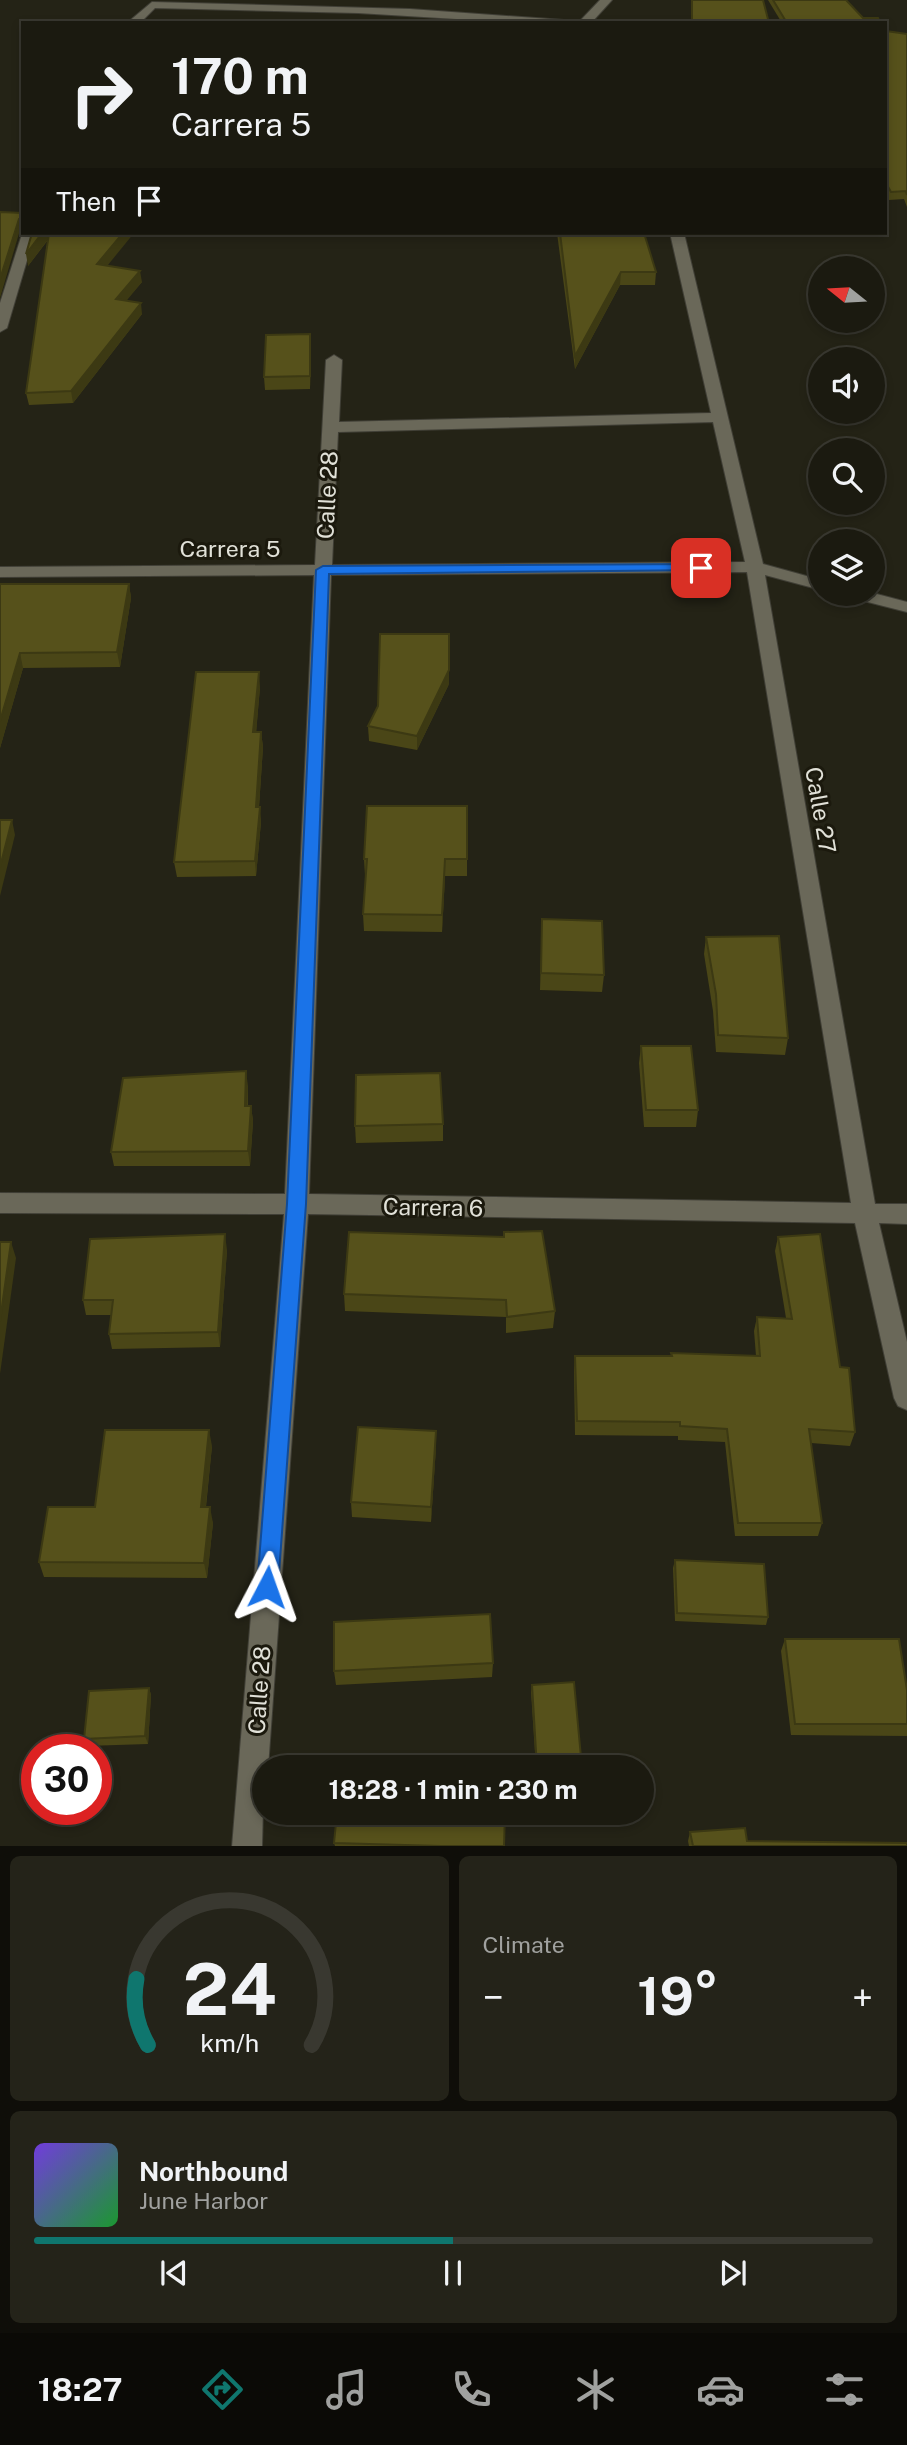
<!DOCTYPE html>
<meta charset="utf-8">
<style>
body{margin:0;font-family:"Public Sans",sans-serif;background:#242319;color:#f1f3f6;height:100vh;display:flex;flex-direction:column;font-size:26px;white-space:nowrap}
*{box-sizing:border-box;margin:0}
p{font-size:23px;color:#a0a19f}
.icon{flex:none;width:38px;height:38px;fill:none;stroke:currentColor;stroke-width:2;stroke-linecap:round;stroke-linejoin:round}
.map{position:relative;height:1846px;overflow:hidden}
.drawer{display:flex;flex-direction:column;gap:10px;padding:10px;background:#0f0e09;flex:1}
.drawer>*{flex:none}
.top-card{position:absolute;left:21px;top:21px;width:866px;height:214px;border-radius:0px;box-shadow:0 4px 10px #0003,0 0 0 2px #393830;background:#1b1a10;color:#f1f3f6;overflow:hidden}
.needle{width:46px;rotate:288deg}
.tools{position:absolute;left:808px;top:256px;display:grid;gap:14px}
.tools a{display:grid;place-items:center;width:77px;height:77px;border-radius:50%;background:#1b1a10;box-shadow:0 4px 10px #0003,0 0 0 2px #393830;font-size:35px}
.speed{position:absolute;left:21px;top:1734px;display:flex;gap:14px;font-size:35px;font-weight:700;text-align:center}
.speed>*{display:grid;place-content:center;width:91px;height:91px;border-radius:50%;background:#1b1a10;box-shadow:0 4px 10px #0003,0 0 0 2px #393830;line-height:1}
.speed .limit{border:10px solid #d22;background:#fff;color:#111}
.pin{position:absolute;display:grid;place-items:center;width:60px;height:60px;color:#fff;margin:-30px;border-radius:14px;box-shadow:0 4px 10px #0006}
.me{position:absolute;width:77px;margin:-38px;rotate:4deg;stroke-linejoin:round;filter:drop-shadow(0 0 5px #0008)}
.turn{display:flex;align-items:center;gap:24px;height:147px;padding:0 35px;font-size:32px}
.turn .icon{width:91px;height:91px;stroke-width:2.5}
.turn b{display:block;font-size:49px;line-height:60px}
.then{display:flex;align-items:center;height:66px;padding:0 35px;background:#0003;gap:14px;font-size:26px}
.big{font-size:52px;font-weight:700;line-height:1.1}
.drawer .widget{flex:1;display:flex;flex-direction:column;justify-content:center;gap:10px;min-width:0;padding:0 24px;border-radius:10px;background:#242319}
.drawer .dial{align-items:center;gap:0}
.dial svg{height:182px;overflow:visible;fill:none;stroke:#393830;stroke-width:7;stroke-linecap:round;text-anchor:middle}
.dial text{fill:#f1f3f6;stroke:none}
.song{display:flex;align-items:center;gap:21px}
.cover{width:84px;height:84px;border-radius:10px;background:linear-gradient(135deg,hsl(260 70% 55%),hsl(130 70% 35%))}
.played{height:7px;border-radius:4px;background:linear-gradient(90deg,#0f766e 50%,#393830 50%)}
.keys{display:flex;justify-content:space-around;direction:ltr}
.heat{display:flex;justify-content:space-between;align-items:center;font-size:38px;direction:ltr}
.drawer .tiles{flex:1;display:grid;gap:10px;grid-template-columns:1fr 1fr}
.widget:last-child{grid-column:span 2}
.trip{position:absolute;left:252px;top:1755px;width:402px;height:70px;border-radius:35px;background:#1b1a10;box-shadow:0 4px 10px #0003,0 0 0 2px #393830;font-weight:700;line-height:70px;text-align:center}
.menu{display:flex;height:112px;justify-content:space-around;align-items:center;background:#0b0a06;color:#a0a19f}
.menu .icon{width:49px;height:49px}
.menu .selected{color:#0f766e}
.menu b{font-size:32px;color:#f1f3f6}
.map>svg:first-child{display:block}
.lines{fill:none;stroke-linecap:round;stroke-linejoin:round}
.minor-casing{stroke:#403f36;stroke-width:2}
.minor{fill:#6a6859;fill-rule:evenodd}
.wall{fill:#4a4617}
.shaded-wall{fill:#3c3913}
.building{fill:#56511b;stroke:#3c3913;stroke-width:2}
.route{fill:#1a73e8;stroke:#114b97;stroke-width:2}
.labels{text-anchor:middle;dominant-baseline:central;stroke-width:6;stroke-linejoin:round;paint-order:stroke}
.street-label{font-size:23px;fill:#e1e1d8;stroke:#1b190d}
</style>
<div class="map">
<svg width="907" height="1847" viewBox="0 0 907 1847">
<rect width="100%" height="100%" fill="#242316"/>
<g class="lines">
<g class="minor-casing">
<g id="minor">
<polygon points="600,0 612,0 591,23 578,23"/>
<polygon points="152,2 410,9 564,20 570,23 521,23 358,13 155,8 140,23 127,23"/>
<polygon points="23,231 35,233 7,328 0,332 0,303"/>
<path d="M670,233H684L763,564L821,580V590L765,575L875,1204H907V1224L879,1223L907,1342V1410L898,1406L894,1398L855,1223L308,1214L268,1768H264L262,1847H232L284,1214L0,1213V1193L285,1194L314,575L0,577V567L315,565L326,360L334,355L342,360L339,422L711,413ZM713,422L745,562L332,565L338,432ZM747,572L851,1203L309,1194L331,575Z"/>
<polygon points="845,593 873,593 907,602 907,612 848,597"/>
</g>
</g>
<use href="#minor" class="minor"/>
</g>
<g class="wall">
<polygon points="768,0 846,0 863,18 880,23 782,23"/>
<polygon points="886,31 907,34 907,207 904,199 889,200 886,193"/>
<polygon points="32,233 107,266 142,282 126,300 142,314 73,403 29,405 26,393 48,240 28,266"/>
<polygon points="557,233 644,233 656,272 655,285 620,285 575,369"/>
<polygon points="311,347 310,389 265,390 264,377"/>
<polygon points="0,584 129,584 131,598 120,667 23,668 0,748"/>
<polygon points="449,684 417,750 369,741 368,726"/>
<polygon points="260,687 256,732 261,732 263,747 259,807 261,822 256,876 177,877 174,862"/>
<polygon points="467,806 467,876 445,876 442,932 364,931 363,914 366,876 365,876 364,859"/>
<polygon points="542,919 604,975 602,992 540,990"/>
<polygon points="706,937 788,1038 785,1055 716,1052 713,1011 704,954"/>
<polygon points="641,1046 698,1110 696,1127 644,1127 639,1063"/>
<polygon points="248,1086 248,1106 251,1106 253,1121 250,1166 114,1166 111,1152"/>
<polygon points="443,1124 443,1141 356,1143 355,1126"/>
<polygon points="349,1232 555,1311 553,1328 506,1333 506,1317 345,1311 344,1294"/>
<polygon points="778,1237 840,1367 855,1432 850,1446 811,1443 822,1523 818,1536 735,1536 725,1442 678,1440 678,1436 575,1435 574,1370 575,1356 671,1356 671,1353 756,1356 754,1331 757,1317 786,1318 775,1251"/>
<polygon points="227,1250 220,1347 112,1349 109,1334 111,1315 86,1315 83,1300"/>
<polygon points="436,1431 436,1447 431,1522 352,1517 351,1502"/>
<polygon points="212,1446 206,1507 213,1523 207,1578 44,1577 39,1562 95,1507"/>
<polygon points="675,1560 768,1617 766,1625 675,1621 673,1568"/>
<polygon points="785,1639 907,1690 907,1736 791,1735 781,1651"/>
<polygon points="493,1663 492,1677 336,1685 334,1671"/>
<polygon points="532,1685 582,1768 536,1768 531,1692"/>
<polygon points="149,1688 151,1695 148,1744 86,1746 84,1739"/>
<polygon points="690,1832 747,1841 907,1846 689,1846 688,1841"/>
<polygon points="334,1843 504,1846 335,1846"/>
</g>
<g class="shaded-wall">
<polygon points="21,217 23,229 20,230 0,298 0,279 19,219"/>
<polygon points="42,233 52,233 52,234 28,266 26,254"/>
<polygon points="123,233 134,233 99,276 97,264"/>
<polygon points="140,271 142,282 118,311 116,299"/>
<polygon points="621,272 620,285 575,369 575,356"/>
<polygon points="141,303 142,314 73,403 71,391"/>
<polygon points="310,334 311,347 310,389"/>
<polygon points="129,584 131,598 120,667 117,652"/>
<polygon points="20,653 23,668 0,748 0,721"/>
<polygon points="449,670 449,684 417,750 417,736"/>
<polygon points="259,672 260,687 255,747 253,732"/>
<polygon points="261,732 263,747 258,822 256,807"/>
<polygon points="260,807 261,822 256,876 255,861"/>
<polygon points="12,820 15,835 0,896 0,867"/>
<polygon points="445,859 445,876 442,932 442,915"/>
<polygon points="246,1071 248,1086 247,1121 245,1106"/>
<polygon points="251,1106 253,1121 250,1166 248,1151"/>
<polygon points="225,1234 227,1250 220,1347 218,1332"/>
<polygon points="11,1242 16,1258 0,1374 0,1321"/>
<polygon points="209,1430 212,1446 204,1523 201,1507"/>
<polygon points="436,1431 436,1447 431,1522 431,1507"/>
<polygon points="210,1507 213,1523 207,1578 204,1563"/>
<polygon points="149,1688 151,1695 148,1744 145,1736"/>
</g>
<g class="building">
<polygon points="692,0 763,0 769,23 692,23"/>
<polygon points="773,0 846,0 863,18 878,18 880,23 787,23"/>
<polygon points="886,31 907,34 907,195 906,191 891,192 886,183"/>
<polygon points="0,212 23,213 23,217 19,219 0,279"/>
<polygon points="32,233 42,233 26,254"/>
<polygon points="49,233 123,233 97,264 140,271 116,299 141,303 71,391 26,393"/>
<polygon points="560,233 644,233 656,272 621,272 575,356"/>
<polygon points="310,334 310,376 264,377 266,335"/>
<polygon points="0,584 129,584 117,652 20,653 0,721"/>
<polygon points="380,634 449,634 449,670 417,736 368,726 378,706"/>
<polygon points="196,672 259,672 253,732 261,732 256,807 260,807 255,861 174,862"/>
<polygon points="367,806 467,806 467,859 445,859 442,915 363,914 367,859 364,859"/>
<polygon points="0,820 12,820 0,867"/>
<polygon points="542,919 602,921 604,975 541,973"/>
<polygon points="779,936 788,1038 718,1035 716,994 706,937"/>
<polygon points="641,1046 691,1046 698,1110 646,1110"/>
<polygon points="246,1071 245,1106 251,1106 248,1151 111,1152 123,1078"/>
<polygon points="440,1073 443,1124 355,1126 356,1075"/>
<polygon points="542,1231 555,1311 507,1317 506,1300 344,1294 349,1232 504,1237 504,1232"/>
<polygon points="225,1234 218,1332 109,1334 113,1300 83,1300 90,1239"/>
<polygon points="820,1234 840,1367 849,1368 855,1432 809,1429 822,1523 738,1523 727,1429 680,1426 680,1422 577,1421 575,1356 672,1356 671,1353 760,1356 757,1317 792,1319 778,1237"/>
<polygon points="0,1242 11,1242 0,1321"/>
<polygon points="358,1427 436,1431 431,1507 351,1502"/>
<polygon points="105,1430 209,1430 201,1507 210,1507 204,1563 39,1562 48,1507 95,1507"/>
<polygon points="675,1560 764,1564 768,1617 677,1613"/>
<polygon points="490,1614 493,1663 334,1671 334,1622"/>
<polygon points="785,1639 899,1639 907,1690 907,1724 795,1724"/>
<polygon points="574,1682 582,1768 537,1768 532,1685"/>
<polygon points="149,1688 145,1736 84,1739 89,1691"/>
<polygon points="342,1758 505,1764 505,1768 341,1768"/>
<polygon points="337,1813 505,1813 504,1846 440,1846 334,1843"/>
<polygon points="745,1828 747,1841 907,1843 907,1846 693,1846 690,1832"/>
</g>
<polygon class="route" points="701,564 707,568 706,570 329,574 306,1204 278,1587 275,1594 267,1597 260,1594 257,1587 287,1204 316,570 323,566"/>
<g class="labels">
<g class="street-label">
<text transform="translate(327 495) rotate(-87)">Calle 28</text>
<text x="230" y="548">Carrera 5</text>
<text transform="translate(821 810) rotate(80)">Calle 27</text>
<text transform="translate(433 1207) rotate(1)">Carrera 6</text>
<text transform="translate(259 1690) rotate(-86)">Calle 28</text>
</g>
</g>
</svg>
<div class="tools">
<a><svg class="needle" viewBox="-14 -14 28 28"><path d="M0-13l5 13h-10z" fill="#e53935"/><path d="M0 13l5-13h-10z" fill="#a0a19f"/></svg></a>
<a><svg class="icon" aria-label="sound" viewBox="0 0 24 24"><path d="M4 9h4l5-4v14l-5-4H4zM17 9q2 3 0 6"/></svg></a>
<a><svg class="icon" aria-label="search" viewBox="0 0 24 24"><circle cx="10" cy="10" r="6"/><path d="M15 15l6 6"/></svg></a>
<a><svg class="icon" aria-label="layers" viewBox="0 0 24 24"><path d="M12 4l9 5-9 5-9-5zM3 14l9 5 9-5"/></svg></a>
</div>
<div class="speed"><div class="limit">30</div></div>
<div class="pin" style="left:701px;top:568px;background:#d93025"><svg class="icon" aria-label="arrive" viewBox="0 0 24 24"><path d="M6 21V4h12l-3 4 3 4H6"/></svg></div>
<svg class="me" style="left:267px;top:1587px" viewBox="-20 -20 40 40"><path d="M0-17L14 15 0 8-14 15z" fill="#1a73e8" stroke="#fff" stroke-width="4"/></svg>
<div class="trip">18:28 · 1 min · 230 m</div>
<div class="top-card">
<div class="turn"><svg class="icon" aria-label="right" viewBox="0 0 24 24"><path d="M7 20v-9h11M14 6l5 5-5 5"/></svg><div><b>170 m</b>Carrera 5</div></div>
<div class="then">Then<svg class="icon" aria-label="arrive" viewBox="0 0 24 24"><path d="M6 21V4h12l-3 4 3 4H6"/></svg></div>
</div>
</div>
<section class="drawer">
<div class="tiles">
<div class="widget dial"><svg viewBox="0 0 100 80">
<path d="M14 69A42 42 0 1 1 86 69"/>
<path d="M14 69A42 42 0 0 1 9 40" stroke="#0f766e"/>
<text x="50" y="56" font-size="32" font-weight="700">24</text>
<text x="50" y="72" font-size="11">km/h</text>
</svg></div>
<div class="widget"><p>Climate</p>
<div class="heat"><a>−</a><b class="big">19°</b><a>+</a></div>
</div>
<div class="widget">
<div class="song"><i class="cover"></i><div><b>Northbound</b><p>June Harbor</p></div></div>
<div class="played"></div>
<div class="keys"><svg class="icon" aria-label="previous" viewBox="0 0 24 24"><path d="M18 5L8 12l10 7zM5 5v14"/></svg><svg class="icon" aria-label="pause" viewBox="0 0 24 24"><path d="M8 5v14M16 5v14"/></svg><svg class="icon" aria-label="next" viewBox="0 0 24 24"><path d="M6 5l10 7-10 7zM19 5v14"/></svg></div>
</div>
</div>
</section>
<nav class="menu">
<b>18:27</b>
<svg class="icon selected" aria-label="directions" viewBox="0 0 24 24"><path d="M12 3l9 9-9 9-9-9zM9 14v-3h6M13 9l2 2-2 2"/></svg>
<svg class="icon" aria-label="music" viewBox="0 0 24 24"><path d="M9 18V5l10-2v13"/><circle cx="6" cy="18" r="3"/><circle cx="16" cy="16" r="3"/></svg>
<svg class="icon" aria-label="phone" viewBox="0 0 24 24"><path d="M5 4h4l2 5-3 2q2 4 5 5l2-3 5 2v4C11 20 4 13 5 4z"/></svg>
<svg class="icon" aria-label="climate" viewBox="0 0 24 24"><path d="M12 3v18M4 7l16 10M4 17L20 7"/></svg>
<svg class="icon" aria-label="car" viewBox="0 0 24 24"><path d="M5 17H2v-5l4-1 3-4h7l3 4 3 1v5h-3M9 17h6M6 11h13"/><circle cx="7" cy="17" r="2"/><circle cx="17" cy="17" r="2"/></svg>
<svg class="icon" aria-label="filters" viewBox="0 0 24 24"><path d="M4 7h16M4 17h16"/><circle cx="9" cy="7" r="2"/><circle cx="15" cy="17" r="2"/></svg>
</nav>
